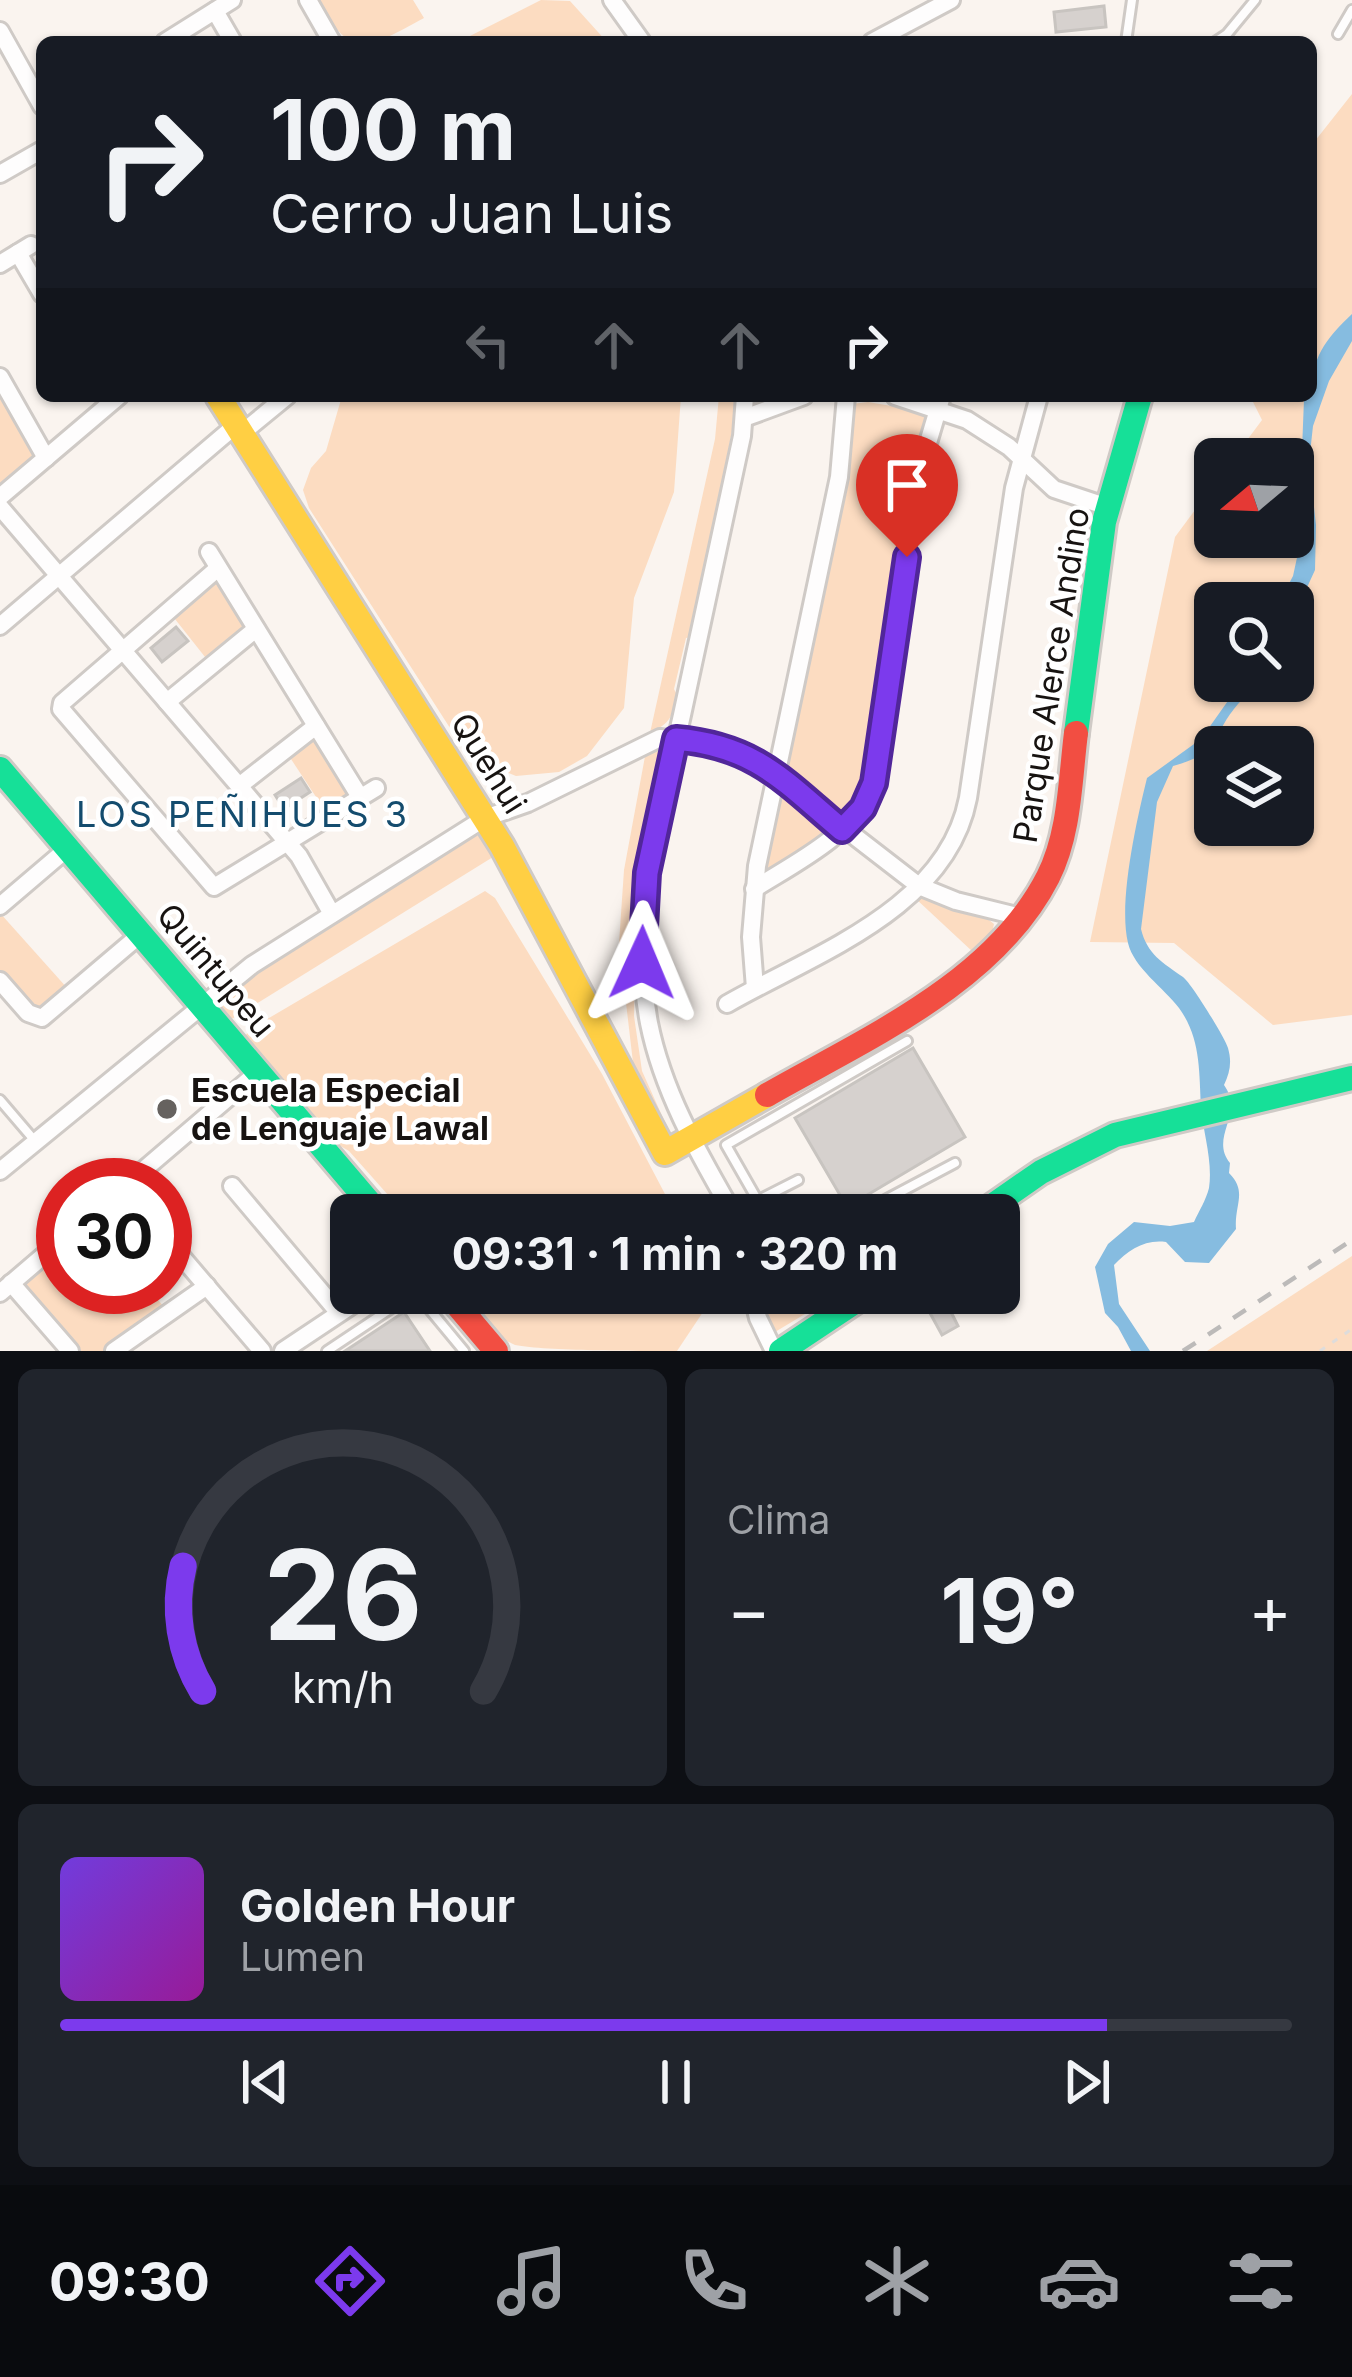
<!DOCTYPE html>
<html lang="es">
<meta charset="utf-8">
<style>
body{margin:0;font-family:Inter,sans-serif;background:#20242c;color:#f1f3f6;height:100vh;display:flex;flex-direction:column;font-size:45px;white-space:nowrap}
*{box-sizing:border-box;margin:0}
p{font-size:39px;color:#9ea1a6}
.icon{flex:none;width:66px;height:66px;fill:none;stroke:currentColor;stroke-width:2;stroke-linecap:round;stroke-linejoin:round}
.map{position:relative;height:1351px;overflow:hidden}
.panel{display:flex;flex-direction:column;gap:18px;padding:18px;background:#0d0f14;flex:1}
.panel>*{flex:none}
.banner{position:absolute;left:36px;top:36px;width:1281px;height:366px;border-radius:18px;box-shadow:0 3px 9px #0004;background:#171b24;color:#f1f3f6;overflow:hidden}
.needle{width:78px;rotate:251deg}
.tools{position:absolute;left:1194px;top:438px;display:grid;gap:24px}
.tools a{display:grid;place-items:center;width:120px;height:120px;border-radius:18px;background:#171b24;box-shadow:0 3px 9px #0004;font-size:60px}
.speed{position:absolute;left:36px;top:1158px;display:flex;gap:24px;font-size:60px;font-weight:700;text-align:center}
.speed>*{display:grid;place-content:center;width:156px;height:156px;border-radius:50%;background:#171b24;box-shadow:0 3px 9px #0004;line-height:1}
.speed .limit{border:18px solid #d22;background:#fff;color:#111}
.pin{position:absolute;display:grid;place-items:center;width:102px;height:102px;color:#fff;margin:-123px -51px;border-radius:50% 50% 50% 0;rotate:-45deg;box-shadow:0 0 12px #0007}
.pin .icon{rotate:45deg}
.me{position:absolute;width:132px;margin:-66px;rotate:1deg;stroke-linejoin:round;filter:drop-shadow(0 0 9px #0008)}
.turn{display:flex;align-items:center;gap:42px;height:252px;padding:0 36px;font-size:54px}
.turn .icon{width:156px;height:156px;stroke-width:2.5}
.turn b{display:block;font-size:84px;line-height:102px}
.lanes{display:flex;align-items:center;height:114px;padding:0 36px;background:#0003;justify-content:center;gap:60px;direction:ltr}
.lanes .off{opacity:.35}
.big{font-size:90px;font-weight:700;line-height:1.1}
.panel .tile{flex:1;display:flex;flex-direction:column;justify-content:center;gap:18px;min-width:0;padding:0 42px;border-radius:18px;background:#20242c}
.panel .dial{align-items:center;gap:0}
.dial svg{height:312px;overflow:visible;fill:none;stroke:#363941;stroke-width:7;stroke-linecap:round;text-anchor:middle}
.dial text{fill:#f1f3f6;stroke:none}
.song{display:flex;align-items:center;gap:36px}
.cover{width:144px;height:144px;border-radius:18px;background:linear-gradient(135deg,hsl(260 70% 55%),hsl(300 70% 35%))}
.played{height:12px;border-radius:6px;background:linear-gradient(90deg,#7c3aed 85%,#363941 85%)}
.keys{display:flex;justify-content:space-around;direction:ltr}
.heat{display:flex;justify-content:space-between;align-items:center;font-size:66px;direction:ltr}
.panel .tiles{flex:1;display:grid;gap:18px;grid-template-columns:1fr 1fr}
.tile:last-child{grid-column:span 2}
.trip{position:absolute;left:330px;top:1194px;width:690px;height:120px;border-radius:18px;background:#171b24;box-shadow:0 3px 9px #0004;font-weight:700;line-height:120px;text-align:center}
.tab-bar{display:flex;height:192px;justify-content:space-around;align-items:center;background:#090b0e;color:#9ea1a6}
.tab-bar .icon{width:84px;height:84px}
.tab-bar .selected{color:#7c3aed}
.tab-bar b{font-size:54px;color:#f1f3f6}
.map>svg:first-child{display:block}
.green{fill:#fcdcc1;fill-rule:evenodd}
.water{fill:#86bce0}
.building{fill:#d6d1ce;stroke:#c8c4c0;stroke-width:3}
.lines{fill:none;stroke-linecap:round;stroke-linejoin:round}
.lane-casing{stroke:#cfcac6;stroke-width:14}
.street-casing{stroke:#cfcac6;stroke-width:22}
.fast-casing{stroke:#cfcac6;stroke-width:30}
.slow-casing{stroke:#cfcac6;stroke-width:30}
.jam-casing{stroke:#cfcac6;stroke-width:30}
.path{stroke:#dedcdb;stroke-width:3;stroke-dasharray:6 9;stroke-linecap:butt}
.lane{stroke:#fefdfd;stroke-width:8}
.street{stroke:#fefdfd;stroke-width:16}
.fast{stroke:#16e098;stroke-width:24}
.slow{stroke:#ffcf43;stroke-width:24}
.jam{stroke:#f24e42;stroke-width:24}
.rail{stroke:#bcbab9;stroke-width:4.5;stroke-dasharray:15 15;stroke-linecap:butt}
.route-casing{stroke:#51269a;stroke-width:30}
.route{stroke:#7c3aed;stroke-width:21}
.poi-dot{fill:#66625f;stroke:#fff;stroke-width:4.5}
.labels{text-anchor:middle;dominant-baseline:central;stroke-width:9;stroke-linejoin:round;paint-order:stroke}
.street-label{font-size:33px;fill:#171311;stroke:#fff}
.poi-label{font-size:33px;font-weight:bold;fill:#171311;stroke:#fff;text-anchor:start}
.neighbourhood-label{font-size:36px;letter-spacing:3px;fill:#144c6e;stroke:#fff}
</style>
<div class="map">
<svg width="1352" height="1351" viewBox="0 0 1352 1351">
<rect width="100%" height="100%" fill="#faf4ef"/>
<g class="green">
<path d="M317,0H413L424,18C366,49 353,62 317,0Z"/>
<polygon points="541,0 570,1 607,42 458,42"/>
<path d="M1352,94V1015L1273,1025L1174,943L1090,942L1175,537L1215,483V537H1293V459H1233L1262,420L1250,396H1311V146ZM1215,603H1293V681H1215ZM1215,747H1293V825H1215Z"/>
<polygon points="0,387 37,452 35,460 0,489"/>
<polygon points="342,396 681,396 674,492 634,598 624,708 587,756 559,772 516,776 475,759 450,728 309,508 303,490 311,468 326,451"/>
<path d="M719,396H739L691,637L686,638L674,689L677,695C673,717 670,723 650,733L715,439Z"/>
<polygon points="868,402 921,411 928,424 871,780 848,817 839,818 783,771 852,404"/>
<polygon points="215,577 247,627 209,662 171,614"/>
<polygon points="316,737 350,794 326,812 287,753"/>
<polygon points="661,745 665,753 637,888 634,1016 642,1071 668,1129 661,1125 634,1071 619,943 624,870 646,751"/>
<polygon points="777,790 830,833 763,878"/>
<polygon points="473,834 483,838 493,857 227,1022 219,1011 219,999 235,984"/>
<polygon points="485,891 495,898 602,1074 676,1215 397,1215 396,1204 349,1151 330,1140 247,1045 244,1037 252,1028"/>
<polygon points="917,895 989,920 994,924 992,933 973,952 915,898"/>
<polygon points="0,913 68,989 37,1013 0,974"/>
<polygon points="63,1246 63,1287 147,1287 164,1307 103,1351 80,1351 24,1286 23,1282"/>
<polygon points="1352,1256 1352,1351 1207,1351"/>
<path d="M460,1293H708L709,1303L677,1351C638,1351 547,1351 515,1345C491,1335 476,1312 460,1293Z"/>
<polygon points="759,1293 777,1293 788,1303 810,1311 775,1332 770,1330"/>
</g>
<g class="water">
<path d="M1352,314V341L1329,381L1313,426L1309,462L1316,525L1315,570L1293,618V603H1279L1293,576L1298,553L1304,399L1311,396C1311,359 1325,339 1352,314Z"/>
<path d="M1242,681H1258C1253,693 1246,695 1238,704C1211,735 1222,753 1173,766L1157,802L1141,929C1147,954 1163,963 1183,977C1192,984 1225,1038 1228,1048C1232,1062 1230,1072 1224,1085C1245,1114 1209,1137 1230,1163L1229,1173C1248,1192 1234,1205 1236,1229L1209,1263L1185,1262L1166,1242C1145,1239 1128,1250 1114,1265L1119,1304L1150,1351H1131L1118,1327L1105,1313L1095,1267L1108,1244L1134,1222L1170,1226L1194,1222C1199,1211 1206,1200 1209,1188C1213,1161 1203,1133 1201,1106C1199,1072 1201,1038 1179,1008C1164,988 1134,968 1128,943C1118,902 1137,819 1147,778L1201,739Z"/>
</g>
<g class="building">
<polygon points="1104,6 1106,27 1056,32 1054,12"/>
<polygon points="176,627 188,641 162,662 151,648"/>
<polygon points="301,778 310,792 284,809 275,795"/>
<polygon points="913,1048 965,1137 847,1207 795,1118"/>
<polygon points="947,1304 958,1326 942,1335 930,1313"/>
<polygon points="404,1312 430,1351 345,1351"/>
</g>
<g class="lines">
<g class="lane-casing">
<g id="lane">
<polyline points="1338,34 1352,10"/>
<polyline points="1126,42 1132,0"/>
<polyline points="1215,42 1227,34 1255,0"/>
<polyline points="0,1100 35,1141"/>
<polyline points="735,1212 798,1180"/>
<polyline points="766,1215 726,1145 907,1041"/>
<polyline points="870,1215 870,1208 955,1163"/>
<polyline points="416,1293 464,1351"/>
<polyline points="327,1351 414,1293"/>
</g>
</g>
<g class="street-casing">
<g id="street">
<polyline points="308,0 332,42"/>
<polyline points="612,0 642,42"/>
<polyline points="215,11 233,42"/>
<polyline points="0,31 42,106"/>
<polyline points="165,42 232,0"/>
<polyline points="872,42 951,0"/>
<polyline points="0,174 42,150"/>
<polyline points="18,253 42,294"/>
<polyline points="0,264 31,245"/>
<polyline points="0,377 46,458"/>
<polyline points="895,396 967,420 1009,447 1054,489 1108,507"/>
<polyline points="744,418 804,396"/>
<polyline points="242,433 287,396"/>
<polyline points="0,497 119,396"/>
<polyline points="0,507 299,856 332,914"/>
<polyline points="209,552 360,797"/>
<polyline points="217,569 62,703 61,709 214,887 376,788"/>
<polyline points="0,626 236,425"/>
<polyline points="167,702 256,629"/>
<polyline points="239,786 316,726"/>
<path d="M754,889C795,863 849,837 871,792L916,483L942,396"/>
<polyline points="0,906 68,848"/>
<polyline points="0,981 28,1013 42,1018 141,934"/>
<polyline points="755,988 751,937 757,866 839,477 846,396"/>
<path d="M727,1004C814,954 947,909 968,798L1014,488L1039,396"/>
<polyline points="0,1171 252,965 485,818 528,803 660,738 717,744 751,756 919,886 956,901 1021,917"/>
<polyline points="126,1185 258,1072"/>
<polyline points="232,1186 339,1313"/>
<path d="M734,1215C699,1154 663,1093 649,1023C629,917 659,818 682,715C702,622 722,529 742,436L745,396"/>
<polyline points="174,1248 262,1351"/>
<polyline points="11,1283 70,1351"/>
<polyline points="0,1293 63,1239"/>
<polyline points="752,1293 758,1318 774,1351"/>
<polyline points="788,1293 815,1301 849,1302"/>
<polyline points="114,1351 207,1286"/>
<polyline points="283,1351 370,1293"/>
</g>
</g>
<g class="fast-casing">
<g id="fast">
<polyline points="1076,733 1104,522 1140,396"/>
<polyline points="0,769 380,1215"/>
<polyline points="979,1215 1041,1172 1115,1135 1352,1078"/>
<polyline points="781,1351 868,1293"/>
</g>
</g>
<g class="slow-casing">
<polyline id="slow" points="218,396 502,846 665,1153 767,1095"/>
</g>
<g class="jam-casing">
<g id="jam">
<path d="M767,1095C865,1039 994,983 1048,877C1070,834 1070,780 1076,733"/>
<polyline points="447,1293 496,1351"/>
</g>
</g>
<polyline class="path" points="1320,1351 1352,1329"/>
<use href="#lane" class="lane"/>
<use href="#street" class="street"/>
<use href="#fast" class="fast"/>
<use href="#slow" class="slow"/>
<use href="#jam" class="jam"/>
<polyline class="rail" points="1183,1351 1352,1240"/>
</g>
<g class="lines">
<g class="route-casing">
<path id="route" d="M642,963L647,873L676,739C756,746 784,781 842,830L863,808L874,783L907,557"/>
</g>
<use href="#route" class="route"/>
</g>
<circle class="poi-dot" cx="167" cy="1109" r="12"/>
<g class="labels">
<g class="street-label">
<text transform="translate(1051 675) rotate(-81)">Parque Alerce Andino</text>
<text transform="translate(489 763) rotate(58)">Quehui</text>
<text transform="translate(216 970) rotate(50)">Quintupeu</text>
</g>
<g class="poi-label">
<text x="191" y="1090">Escuela Especial<tspan x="191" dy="38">de Lenguaje Lawal</tspan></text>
</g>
<g class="neighbourhood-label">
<text x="243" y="814">LOS PEÑIHUES 3</text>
</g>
</g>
</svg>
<div class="tools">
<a><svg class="needle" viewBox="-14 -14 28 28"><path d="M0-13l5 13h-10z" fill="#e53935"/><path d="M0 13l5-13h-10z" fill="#9ea1a6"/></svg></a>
<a><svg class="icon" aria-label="search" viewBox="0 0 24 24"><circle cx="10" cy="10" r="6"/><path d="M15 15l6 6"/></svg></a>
<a><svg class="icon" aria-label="layers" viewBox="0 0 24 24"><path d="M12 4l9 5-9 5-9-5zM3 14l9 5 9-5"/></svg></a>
</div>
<div class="speed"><div class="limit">30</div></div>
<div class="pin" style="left:907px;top:557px;background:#d93025"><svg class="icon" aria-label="arrive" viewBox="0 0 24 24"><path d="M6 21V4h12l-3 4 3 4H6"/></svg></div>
<svg class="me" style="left:642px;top:963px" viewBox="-20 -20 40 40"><path d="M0-17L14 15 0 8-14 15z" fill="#7c3aed" stroke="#fff" stroke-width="4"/></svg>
<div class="trip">09:31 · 1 min · 320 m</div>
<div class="banner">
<div class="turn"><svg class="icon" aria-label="right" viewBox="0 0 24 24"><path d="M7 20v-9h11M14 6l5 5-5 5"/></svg><div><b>100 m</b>Cerro Juan Luis</div></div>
<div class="lanes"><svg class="icon off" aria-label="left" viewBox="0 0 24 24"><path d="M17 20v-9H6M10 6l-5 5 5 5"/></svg><svg class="icon off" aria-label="ahead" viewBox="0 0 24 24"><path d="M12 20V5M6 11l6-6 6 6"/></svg><svg class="icon off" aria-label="ahead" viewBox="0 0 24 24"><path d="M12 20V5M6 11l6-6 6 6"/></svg><svg class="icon" aria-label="right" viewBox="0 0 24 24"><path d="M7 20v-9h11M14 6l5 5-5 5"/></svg></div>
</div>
</div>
<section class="panel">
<div class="tiles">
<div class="tile dial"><svg viewBox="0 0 100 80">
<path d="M14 69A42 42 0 1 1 86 69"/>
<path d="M14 69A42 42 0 0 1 9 37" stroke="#7c3aed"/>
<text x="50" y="56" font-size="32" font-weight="700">26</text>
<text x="50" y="72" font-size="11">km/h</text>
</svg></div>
<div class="tile"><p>Clima</p>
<div class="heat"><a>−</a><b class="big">19°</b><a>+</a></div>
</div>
<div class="tile">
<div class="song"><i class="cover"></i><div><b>Golden Hour</b><p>Lumen</p></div></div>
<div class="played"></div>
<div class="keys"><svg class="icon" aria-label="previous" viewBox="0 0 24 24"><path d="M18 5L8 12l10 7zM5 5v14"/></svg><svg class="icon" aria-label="pause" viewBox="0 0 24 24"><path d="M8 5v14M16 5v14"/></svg><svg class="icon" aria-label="next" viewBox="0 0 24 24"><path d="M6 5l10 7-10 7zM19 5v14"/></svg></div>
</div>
</div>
</section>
<nav class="tab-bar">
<b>09:30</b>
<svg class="icon selected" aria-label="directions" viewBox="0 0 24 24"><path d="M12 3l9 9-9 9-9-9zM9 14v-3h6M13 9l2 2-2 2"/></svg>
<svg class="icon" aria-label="music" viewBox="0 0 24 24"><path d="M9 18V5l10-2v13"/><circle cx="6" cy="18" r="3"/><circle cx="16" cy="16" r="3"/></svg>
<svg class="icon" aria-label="phone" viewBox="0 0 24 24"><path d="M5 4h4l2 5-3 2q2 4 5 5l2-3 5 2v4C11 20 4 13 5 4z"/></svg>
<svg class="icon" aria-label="climate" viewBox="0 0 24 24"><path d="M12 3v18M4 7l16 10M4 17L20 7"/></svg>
<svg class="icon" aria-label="car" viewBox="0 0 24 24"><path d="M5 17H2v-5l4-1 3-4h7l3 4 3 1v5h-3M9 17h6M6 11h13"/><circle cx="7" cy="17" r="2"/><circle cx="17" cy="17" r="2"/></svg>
<svg class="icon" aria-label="filters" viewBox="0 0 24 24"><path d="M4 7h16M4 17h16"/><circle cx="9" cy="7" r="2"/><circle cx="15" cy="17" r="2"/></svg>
</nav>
